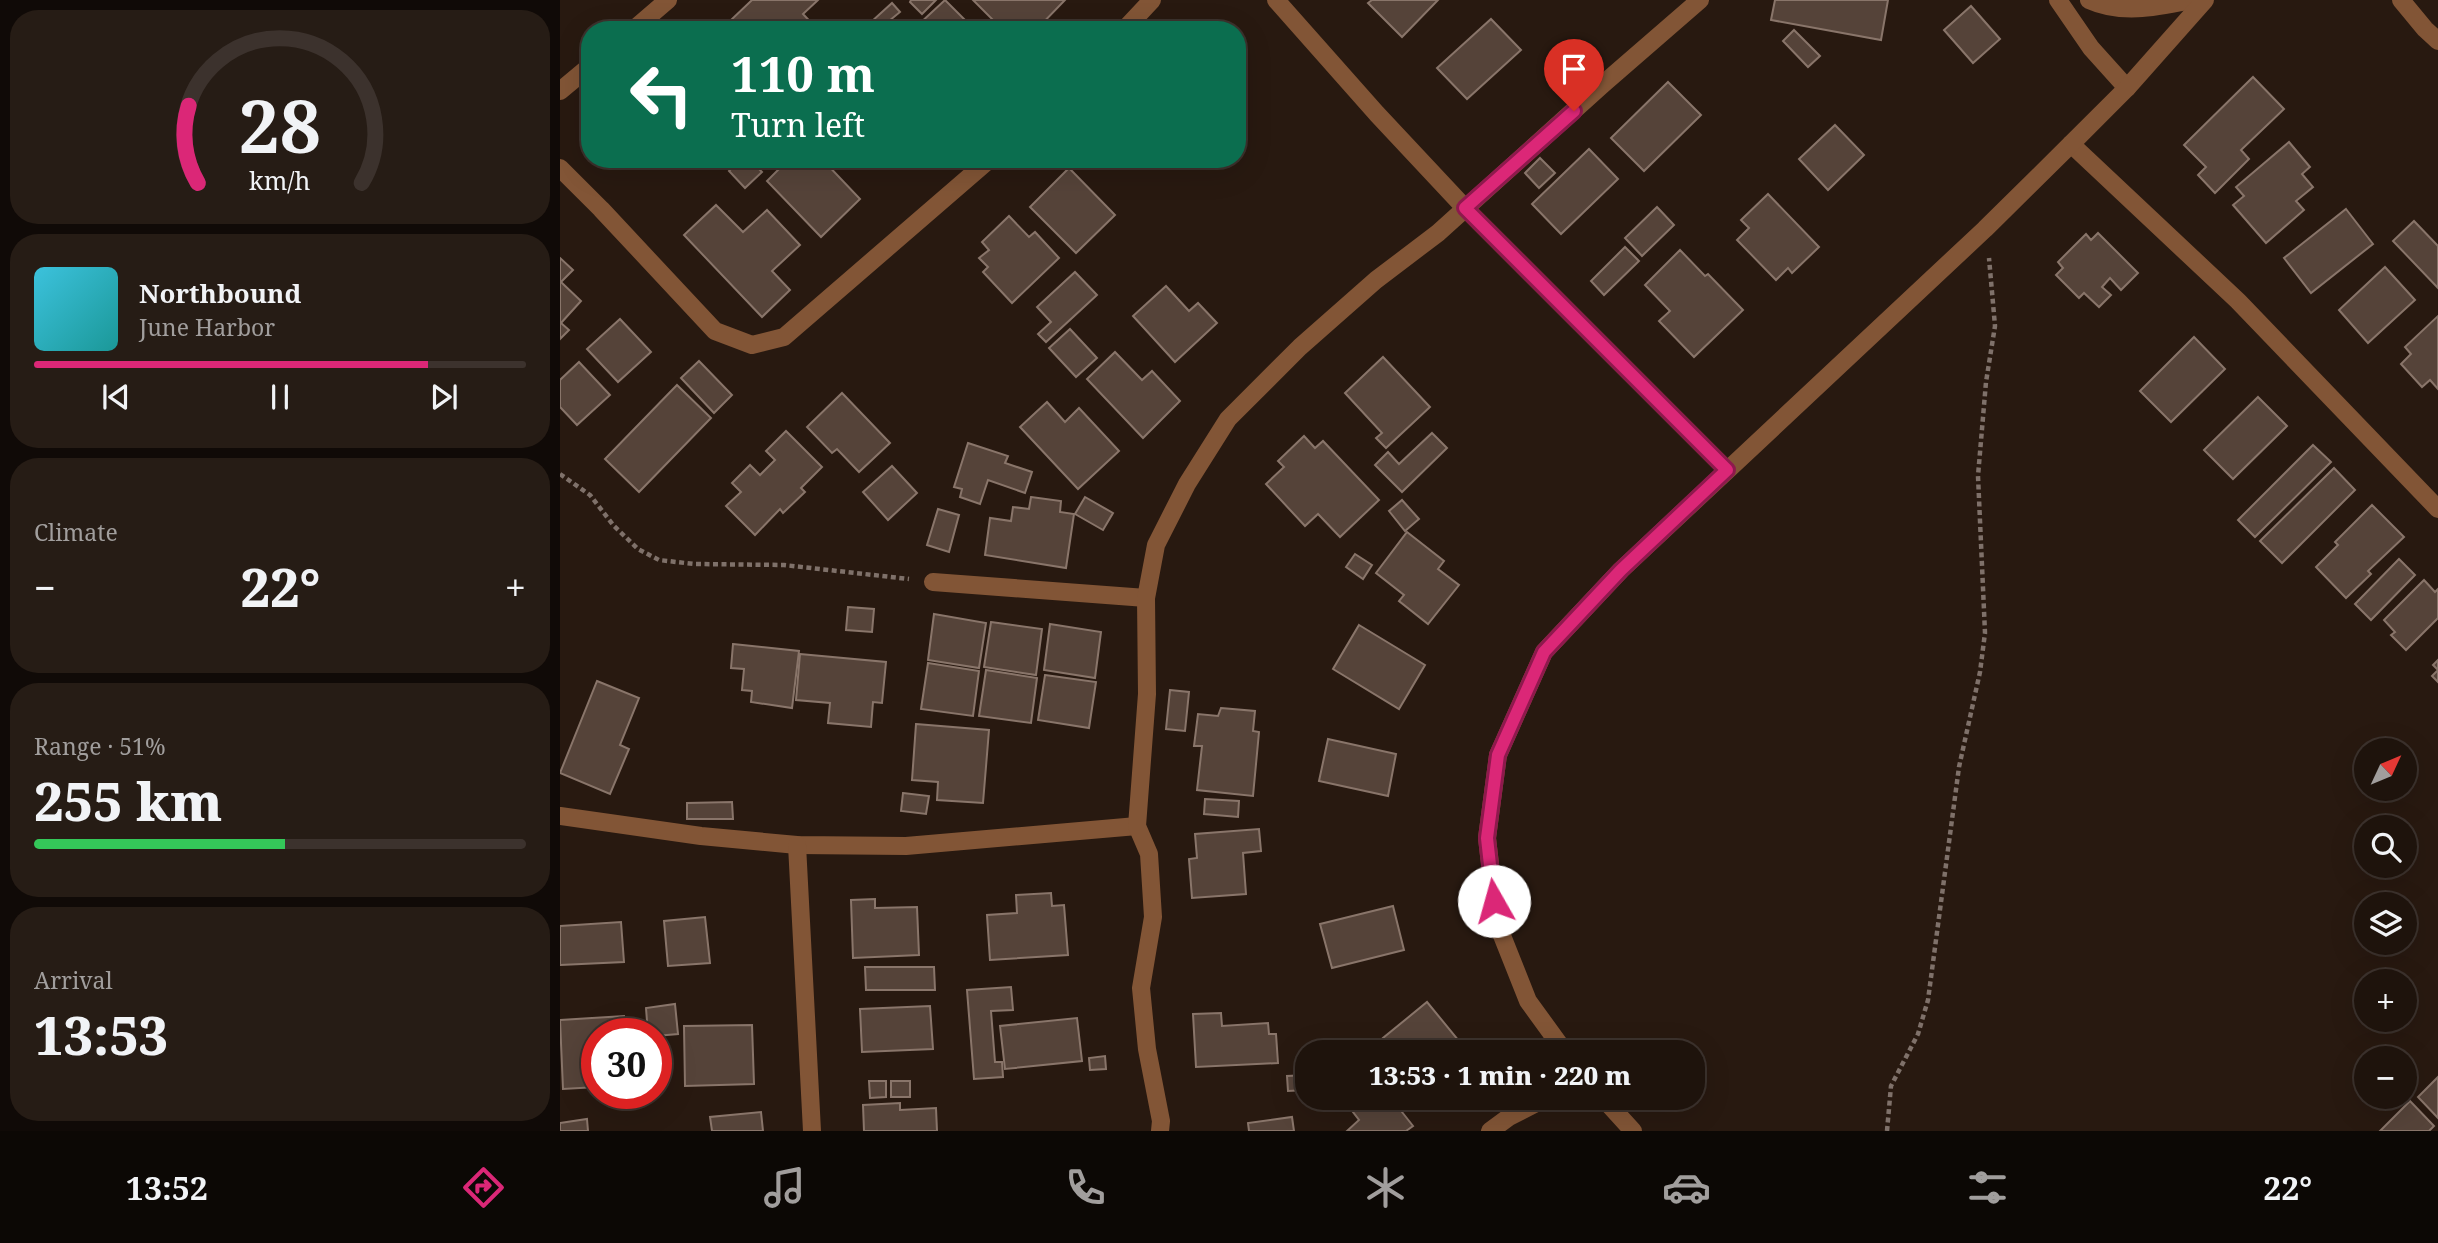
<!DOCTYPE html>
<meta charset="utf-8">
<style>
body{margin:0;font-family:"Noto Serif",serif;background:#261c15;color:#f1f3f6;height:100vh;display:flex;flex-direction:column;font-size:26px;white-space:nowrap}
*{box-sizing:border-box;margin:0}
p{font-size:23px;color:#a19e9d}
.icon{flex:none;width:38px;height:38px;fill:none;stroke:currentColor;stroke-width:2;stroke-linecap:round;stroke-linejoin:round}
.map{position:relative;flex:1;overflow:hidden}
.side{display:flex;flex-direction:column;gap:10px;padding:10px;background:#100a07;width:560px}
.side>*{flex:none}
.top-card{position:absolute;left:21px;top:21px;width:665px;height:147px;border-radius:28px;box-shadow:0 7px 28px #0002,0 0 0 2px #3c322d;background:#0b6e4f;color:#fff;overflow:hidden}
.needle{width:46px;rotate:46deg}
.tools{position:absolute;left:1794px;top:738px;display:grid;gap:14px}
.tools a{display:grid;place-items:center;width:63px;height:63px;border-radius:50%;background:#1e130c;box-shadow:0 7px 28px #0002,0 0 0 2px #3c322d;font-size:35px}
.speed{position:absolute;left:21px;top:1018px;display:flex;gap:14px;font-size:35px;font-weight:700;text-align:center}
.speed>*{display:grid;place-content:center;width:91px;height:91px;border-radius:50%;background:#1e130c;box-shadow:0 7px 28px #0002,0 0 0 2px #3c322d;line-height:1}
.speed .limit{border:10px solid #d22;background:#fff;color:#111}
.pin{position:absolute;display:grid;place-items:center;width:60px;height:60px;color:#fff;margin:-72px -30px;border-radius:50% 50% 50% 0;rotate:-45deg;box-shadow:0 0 7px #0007}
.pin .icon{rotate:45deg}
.me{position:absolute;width:77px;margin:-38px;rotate:353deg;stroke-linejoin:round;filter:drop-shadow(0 0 5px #0008)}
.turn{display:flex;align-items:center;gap:24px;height:147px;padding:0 35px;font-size:32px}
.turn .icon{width:91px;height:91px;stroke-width:2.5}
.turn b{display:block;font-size:49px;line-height:60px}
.big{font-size:52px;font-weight:800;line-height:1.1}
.side .widget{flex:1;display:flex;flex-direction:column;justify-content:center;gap:10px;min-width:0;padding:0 24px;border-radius:28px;background:#261c15}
.side .dial{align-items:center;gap:0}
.dial svg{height:182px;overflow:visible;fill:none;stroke:#3c322d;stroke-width:7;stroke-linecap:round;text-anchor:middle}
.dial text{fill:#f1f3f6;stroke:none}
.song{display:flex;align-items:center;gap:21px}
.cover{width:84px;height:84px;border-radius:10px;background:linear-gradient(135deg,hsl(190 70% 55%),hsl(180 70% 35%))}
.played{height:7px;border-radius:4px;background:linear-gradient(90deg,#db2777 80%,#3c322d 80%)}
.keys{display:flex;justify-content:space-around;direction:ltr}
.heat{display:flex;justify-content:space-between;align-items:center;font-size:38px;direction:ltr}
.charge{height:10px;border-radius:5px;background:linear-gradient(90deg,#34c759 51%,#3c322d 0)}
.trip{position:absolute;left:735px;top:1040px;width:410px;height:70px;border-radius:28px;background:#1e130c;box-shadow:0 7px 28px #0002,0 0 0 2px #3c322d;font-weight:800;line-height:70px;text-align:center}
.menu{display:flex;height:112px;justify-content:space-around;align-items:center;background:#0c0805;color:#a19e9d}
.menu .icon{width:49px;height:49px}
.menu .current{color:#db2777}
.menu b{font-size:32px;color:#f1f3f6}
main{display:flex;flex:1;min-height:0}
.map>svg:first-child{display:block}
.building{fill:#554339;stroke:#89756a;stroke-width:2}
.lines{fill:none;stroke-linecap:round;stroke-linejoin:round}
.path{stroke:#7f716a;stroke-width:4.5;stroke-dasharray:5 3.5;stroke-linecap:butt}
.minor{stroke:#825536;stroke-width:18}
.route-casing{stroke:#8e194d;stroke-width:18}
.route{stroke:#db2777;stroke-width:12}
</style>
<main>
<section class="side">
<div class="widget dial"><svg viewBox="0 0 100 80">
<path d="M14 69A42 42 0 1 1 86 69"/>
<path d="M14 69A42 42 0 0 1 10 35" stroke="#db2777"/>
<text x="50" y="56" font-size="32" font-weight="700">28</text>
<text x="50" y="72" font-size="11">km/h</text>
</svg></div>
<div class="widget">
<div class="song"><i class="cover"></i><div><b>Northbound</b><p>June Harbor</p></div></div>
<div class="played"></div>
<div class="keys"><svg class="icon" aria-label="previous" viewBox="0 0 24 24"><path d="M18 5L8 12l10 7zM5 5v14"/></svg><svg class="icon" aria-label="pause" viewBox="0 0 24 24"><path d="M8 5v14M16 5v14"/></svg><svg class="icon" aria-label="next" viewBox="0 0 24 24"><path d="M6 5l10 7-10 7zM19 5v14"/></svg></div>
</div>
<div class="widget"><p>Climate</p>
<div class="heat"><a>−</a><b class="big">22°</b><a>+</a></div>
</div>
<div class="widget"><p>Range · 51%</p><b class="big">255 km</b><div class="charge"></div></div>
<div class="widget"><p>Arrival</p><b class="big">13:53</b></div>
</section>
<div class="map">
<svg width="1878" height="1131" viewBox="0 0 1878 1131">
<rect width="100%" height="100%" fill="#281910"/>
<g class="building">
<polygon points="192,0 258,0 243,14 258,30 181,30 171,20"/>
<polygon points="351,0 376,0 362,14 350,2"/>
<polygon points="385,0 415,30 363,30 358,25"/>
<polygon points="413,0 505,0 476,30 443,30"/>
<polygon points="812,0 878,0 842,37 808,3"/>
<polygon points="1215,0 1328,0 1321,40 1211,20"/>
<polygon points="332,3 340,12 318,30 311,22"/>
<polygon points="1411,6 1440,39 1413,63 1384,30"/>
<polygon points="931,19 961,50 907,99 877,68"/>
<polygon points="336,21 344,30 327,30"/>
<polygon points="1234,30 1260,56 1248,67 1223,41"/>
<polygon points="1693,77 1724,109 1681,150 1689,159 1655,193 1638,175 1646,167 1624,145"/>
<polygon points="1108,82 1141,115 1084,171 1051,138"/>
<polygon points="1275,125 1304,155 1268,190 1239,159"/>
<polygon points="1729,142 1750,167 1742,174 1753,187 1736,201 1744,210 1706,243 1673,205 1684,196 1676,187"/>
<polygon points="1029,149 1058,179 1001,234 972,204"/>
<polygon points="980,158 995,173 979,188 965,173"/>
<polygon points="180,159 189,159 202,172 185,188 169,171"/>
<polygon points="229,159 262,159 300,199 261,237 207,181"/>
<polygon points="509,168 555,215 516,253 470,207"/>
<polygon points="1208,194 1259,247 1232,273 1228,268 1216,280 1177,240 1189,228 1181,220"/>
<polygon points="156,205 183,232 207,210 240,245 212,271 230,290 202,317 124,235"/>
<polygon points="1097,207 1114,225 1082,256 1065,238"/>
<polygon points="1786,209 1813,244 1751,293 1724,258"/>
<polygon points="449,216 469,237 475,232 499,258 452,303 423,272 428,267 419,258 429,250 422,242"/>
<polygon points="1854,221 1878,246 1878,288 1833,241"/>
<polygon points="1538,233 1578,273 1561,290 1550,278 1542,287 1551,295 1539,307 1524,293 1519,298 1496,275 1503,268 1498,262 1526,234 1531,240"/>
<polygon points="1065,247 1079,261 1044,295 1031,281"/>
<polygon points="1120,250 1145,276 1148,274 1183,310 1134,357 1099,321 1110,311 1085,285"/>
<polygon points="0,258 13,270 1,282 21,301 1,323 9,330 0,339"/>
<polygon points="1825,267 1855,300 1808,343 1779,310"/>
<polygon points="515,272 537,295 486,342 478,334 491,322 477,307"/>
<polygon points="606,286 629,311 638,303 657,323 615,362 573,316"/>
<polygon points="1878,316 1878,389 1870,380 1862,387 1841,364 1851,354 1845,347"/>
<polygon points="60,319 91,352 58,382 27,349"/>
<polygon points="510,329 537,358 516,377 489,348"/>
<polygon points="1634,337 1665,369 1611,422 1580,391"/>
<polygon points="555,352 582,380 592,371 620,401 583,438 527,379"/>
<polygon points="823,357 870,407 826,448 816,438 822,433 785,393"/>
<polygon points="139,361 172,395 154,413 121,378"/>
<polygon points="19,362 50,395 17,425 0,407 0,380"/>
<polygon points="117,385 151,418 79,492 45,459"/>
<polygon points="282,393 330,443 299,472 277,449 272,453 247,427"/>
<polygon points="1698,397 1727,426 1673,479 1644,450"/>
<polygon points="487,402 505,422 519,408 559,451 518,489 460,427"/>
<polygon points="226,431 262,467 241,488 245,492 223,513 220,509 195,535 166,506 181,492 172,483 190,465 200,475 215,460 206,451"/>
<polygon points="872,433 887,448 842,492 815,465 828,452 839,464"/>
<polygon points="744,436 755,448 763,441 819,500 780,537 758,514 745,526 706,484 724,467 718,461"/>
<polygon points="408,443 448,456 445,463 472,472 465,493 428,480 420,504 400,497 402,489 394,487"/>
<polygon points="1753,445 1771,462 1695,537 1678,520"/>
<polygon points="332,466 357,493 328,520 303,492"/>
<polygon points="1774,468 1795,490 1722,563 1700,541"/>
<polygon points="471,497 501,501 500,512 514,514 506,568 425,555 430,518 451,521 453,507 469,509"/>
<polygon points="525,497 553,513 543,530 515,514"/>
<polygon points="842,500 859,519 845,531 829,511"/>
<polygon points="1812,505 1844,537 1808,571 1811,574 1786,598 1756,567 1778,545 1775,542"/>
<polygon points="378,509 399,515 389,552 367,545"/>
<polygon points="847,532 884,561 878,569 899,585 868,624 839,601 844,595 816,573"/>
<polygon points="795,554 812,565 803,579 786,567"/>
<polygon points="1839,559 1855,575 1811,620 1795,604"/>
<polygon points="1864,580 1875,592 1878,589 1878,618 1846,650 1831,635 1835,632 1824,620"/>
<polygon points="288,607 314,609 312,632 286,630"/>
<polygon points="374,614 426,623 419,668 368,660"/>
<polygon points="431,622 482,629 476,675 424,667"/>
<polygon points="490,624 541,632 535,678 484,670"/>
<polygon points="799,625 865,665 839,709 773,669"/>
<polygon points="173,644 239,651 232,708 191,702 192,691 182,690 184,669 171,668"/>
<polygon points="240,654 326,662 322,703 313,702 311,727 268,723 270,703 236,700"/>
<polygon points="1878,660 1878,682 1872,676 1878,670 1873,665"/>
<polygon points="368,663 419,671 413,716 361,709"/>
<polygon points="426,670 477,678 471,723 419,716"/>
<polygon points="485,675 536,682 529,728 478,720"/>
<polygon points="37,681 79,698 60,745 69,749 50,794 0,773"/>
<polygon points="610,690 629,692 625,731 606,729"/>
<polygon points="661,708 695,711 693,731 699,732 693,796 637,790 642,746 634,746 638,714 658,716"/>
<polygon points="356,724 429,730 423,803 377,800 378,782 352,780"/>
<polygon points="768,739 836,754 828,796 759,781"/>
<polygon points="343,793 369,796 366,814 341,811"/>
<polygon points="645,799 679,801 678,817 644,814"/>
<polygon points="172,802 173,819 127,819 127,803"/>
<polygon points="699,829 701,851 683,853 686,894 632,898 629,859 637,858 635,834"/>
<polygon points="491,893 492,906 504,905 508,955 430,960 427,915 457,913 456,895"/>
<polygon points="315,899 315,908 357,907 359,955 293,958 291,900"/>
<polygon points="833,906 844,950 772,968 760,924"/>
<polygon points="145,917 150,963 108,966 104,921"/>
<polygon points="61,922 64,962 0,965 0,926"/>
<polygon points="305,967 374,967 375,990 306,990"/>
<polygon points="451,987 453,1010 431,1011 435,1062 442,1062 443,1077 414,1079 407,990"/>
<polygon points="867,1002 908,1052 834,1052 823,1038"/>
<polygon points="115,1004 118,1034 96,1036 96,1034 88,1034 86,1008"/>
<polygon points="370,1006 373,1049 302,1052 300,1009"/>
<polygon points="661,1013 662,1026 708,1023 709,1034 716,1034 718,1063 636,1067 633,1014"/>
<polygon points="64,1016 65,1034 37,1034 37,1087 3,1089 0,1020"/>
<polygon points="517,1018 522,1061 445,1069 440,1026"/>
<polygon points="192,1025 194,1084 125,1086 124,1026"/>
<polygon points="797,1043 803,1052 786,1052"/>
<polygon points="545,1056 546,1069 530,1070 529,1058"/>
<polygon points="747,1075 747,1090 728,1091 727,1076"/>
<polygon points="1878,1077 1878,1118 1858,1097"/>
<polygon points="309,1081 326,1081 326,1097 310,1098"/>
<rect x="331" y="1081" width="19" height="16"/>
<polygon points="773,1097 860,1097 860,1098 842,1112 853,1126 846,1131 787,1131 799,1120 786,1103 781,1107"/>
<polygon points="1850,1101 1874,1126 1869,1131 1820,1131"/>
<polygon points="340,1103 340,1110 376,1108 377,1131 304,1131 303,1105"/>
<polygon points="201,1112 203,1131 152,1131 150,1117"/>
<polygon points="732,1117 734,1131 689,1131 688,1123"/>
<polygon points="27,1119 28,1131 0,1131 0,1123"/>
</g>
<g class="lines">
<g class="path">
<polyline points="0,474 30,495 54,526 78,549 99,560 134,564 224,565 349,579"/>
<polyline points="1327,1131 1331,1086 1358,1034 1368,1000 1399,767 1420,672 1425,633 1418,476 1426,382 1435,326 1429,258"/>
</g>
<g class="minor">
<polyline points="716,0 817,114 905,208 1167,470"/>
<polyline points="1498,0 1531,48 1567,88"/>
<path d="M1529,0C1562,15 1597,7 1632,0"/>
<polyline points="1841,0 1865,29 1878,41"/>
<polyline points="73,30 108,0"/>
<polyline points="564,30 592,0"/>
<polyline points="0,91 30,66"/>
<polyline points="1511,144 1678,301 1878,509"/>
<polyline points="0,168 41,209 155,331 192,345 224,337 430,159"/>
<polyline points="373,582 586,598"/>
<polyline points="0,816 141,836 237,845 346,846 577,826"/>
<polyline points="237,845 252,1131"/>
<polyline points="1005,1052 968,1001 937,923 927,838 938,755 984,652 1061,570 1425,229 1511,144 1567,88 1645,0"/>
<polyline points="1042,1097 1073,1131"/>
<polyline points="600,1131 601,1121 587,1049 581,988 593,917 589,854 577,826 587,694 586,598 596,545 627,484 668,419 740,347 816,280 878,233 1042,85 1140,0"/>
<polyline points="930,1131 949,1117 988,1097"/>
</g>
</g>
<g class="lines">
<g class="route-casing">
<polyline id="route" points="934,901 927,838 938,755 984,652 1061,570 1167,470 905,208 1014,111"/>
</g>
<use href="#route" class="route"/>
</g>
</svg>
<div class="tools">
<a><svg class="needle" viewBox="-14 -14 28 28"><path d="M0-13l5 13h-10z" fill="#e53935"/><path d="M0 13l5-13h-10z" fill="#a19e9d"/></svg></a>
<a><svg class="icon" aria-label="search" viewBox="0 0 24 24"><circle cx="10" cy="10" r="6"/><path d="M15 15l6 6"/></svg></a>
<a><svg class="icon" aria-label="layers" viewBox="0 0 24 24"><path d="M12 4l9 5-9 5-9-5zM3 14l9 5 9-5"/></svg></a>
<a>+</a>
<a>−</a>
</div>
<div class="speed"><div class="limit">30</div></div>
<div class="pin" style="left:1014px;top:111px;background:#d93025"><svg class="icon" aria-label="arrive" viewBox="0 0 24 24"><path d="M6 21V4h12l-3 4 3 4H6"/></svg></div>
<svg class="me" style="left:934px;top:901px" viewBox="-20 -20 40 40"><circle r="19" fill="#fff"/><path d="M0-13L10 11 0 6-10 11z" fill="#db2777"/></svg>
<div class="trip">13:53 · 1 min · 220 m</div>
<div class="top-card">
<div class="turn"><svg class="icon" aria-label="left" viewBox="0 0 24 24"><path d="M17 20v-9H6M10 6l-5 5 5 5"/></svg><div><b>110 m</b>Turn left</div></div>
</div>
</div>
</main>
<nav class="menu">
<b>13:52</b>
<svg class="icon current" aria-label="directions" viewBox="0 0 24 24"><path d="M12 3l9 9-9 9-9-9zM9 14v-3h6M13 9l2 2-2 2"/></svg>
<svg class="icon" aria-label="music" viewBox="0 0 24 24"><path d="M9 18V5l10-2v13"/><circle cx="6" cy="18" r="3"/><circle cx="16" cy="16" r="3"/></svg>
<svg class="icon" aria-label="phone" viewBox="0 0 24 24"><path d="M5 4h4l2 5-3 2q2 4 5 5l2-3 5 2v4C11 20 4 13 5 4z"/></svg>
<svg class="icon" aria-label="climate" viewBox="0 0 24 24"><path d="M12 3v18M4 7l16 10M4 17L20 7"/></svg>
<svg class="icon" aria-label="car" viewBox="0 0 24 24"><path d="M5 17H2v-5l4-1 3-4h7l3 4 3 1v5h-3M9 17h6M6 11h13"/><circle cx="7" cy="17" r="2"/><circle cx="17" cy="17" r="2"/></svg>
<svg class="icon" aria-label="filters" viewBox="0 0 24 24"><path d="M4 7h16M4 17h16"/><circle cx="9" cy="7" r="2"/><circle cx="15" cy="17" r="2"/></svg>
<b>22°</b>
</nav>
